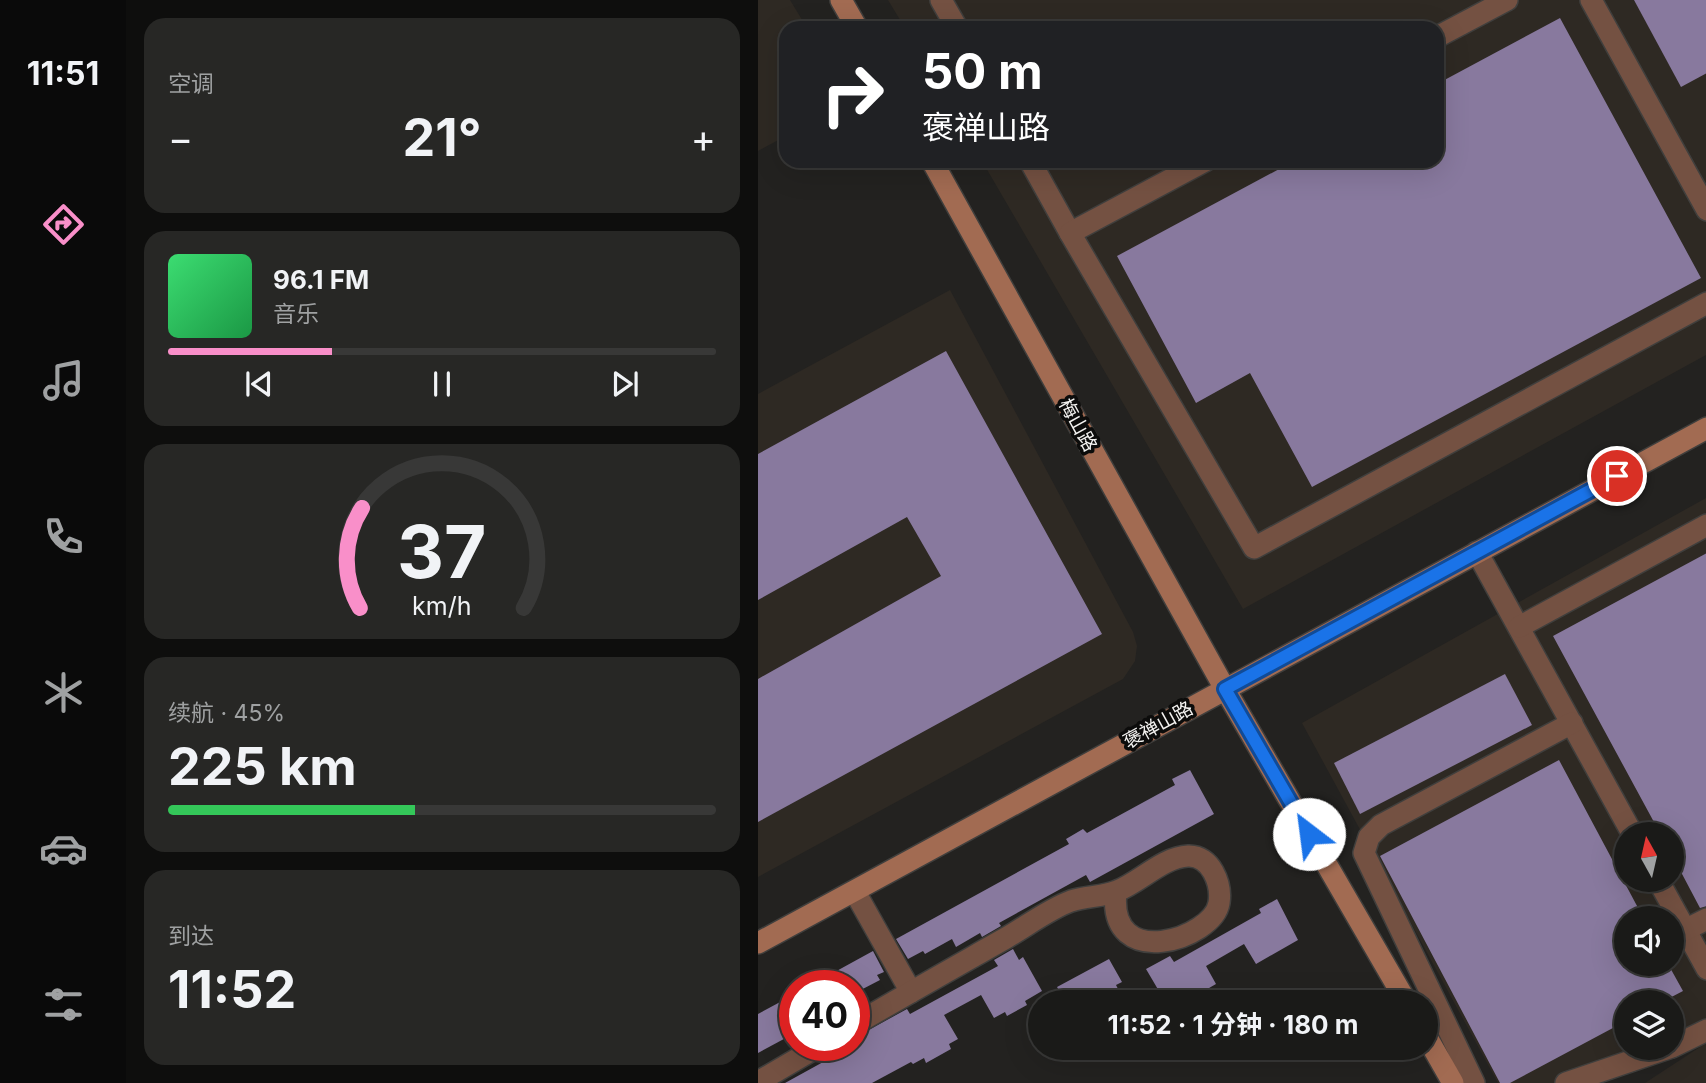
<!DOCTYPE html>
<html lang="zh">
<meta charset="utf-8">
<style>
body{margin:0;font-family:Inter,"Noto Sans SC",sans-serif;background:#272725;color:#f1f3f6;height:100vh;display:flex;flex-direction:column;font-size:26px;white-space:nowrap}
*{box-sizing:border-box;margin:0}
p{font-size:23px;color:#9fa1a2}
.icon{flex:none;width:38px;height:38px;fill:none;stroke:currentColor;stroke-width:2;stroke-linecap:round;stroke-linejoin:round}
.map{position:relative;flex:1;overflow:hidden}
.drawer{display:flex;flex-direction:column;gap:18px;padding:18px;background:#0e0e0d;width:632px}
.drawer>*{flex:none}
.banner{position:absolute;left:21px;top:21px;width:665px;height:147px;border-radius:21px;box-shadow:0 7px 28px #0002,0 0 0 2px #383837;background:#202124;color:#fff;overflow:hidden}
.needle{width:46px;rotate:352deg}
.controls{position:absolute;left:856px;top:822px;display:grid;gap:14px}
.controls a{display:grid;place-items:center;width:70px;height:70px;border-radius:50%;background:#1a1a18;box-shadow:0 7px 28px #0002,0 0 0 2px #383837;font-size:35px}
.speed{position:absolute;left:21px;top:970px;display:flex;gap:14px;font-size:35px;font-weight:700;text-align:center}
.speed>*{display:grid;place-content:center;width:91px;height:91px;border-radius:50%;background:#1a1a18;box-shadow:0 7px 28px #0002,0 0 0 2px #383837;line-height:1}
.speed .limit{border:10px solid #d22;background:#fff;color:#111}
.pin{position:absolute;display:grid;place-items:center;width:60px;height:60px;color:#fff;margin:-30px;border:4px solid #fff;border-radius:50%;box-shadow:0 2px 7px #0007}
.me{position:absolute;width:77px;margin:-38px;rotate:330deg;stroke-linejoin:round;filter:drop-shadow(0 0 5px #0008)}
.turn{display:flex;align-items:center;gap:24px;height:147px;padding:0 28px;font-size:32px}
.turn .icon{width:91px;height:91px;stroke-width:2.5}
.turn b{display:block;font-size:49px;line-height:60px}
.big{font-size:52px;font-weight:700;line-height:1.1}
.drawer .tile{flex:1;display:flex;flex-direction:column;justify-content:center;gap:10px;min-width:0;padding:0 24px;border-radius:21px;background:#272725}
.drawer .dial{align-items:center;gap:0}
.dial svg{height:182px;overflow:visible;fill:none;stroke:#383837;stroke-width:7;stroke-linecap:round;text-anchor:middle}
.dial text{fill:#f1f3f6;stroke:none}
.song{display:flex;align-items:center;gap:21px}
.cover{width:84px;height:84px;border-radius:10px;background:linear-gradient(135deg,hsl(140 70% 55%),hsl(140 70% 35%))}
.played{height:7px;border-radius:4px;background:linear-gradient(90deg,#f98fc9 30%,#383837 30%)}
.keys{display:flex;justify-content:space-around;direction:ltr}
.heat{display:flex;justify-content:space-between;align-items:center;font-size:38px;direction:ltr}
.charge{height:10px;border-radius:5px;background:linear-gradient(90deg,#34c759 45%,#383837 0)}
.trip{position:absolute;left:270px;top:990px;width:410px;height:70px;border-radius:35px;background:#1a1a18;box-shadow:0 7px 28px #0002,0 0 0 2px #383837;font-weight:700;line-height:70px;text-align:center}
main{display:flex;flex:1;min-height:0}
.menu{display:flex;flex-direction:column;width:126px;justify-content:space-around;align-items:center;background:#0a0a0a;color:#9fa1a2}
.menu .icon{width:49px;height:49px}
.menu .current{color:#f98fc9}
.menu b{font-size:32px;color:#f1f3f6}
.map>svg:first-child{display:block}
.built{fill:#2e2923;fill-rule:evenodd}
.building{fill:#88799e}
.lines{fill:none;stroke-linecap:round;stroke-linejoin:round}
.street-casing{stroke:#403f3d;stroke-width:24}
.secondary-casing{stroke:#403f3d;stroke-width:24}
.street{stroke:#745142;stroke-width:21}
.secondary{stroke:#a26b52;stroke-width:21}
.route-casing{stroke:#114b97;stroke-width:18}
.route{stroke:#1a73e8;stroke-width:12}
.labels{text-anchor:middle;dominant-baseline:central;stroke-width:7;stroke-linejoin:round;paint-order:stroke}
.street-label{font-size:19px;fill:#f4f3f1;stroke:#0c0c0b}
</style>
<main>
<nav class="menu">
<b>11:51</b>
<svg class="icon current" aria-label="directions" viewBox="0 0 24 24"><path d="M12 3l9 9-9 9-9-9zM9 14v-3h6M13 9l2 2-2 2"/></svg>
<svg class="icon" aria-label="music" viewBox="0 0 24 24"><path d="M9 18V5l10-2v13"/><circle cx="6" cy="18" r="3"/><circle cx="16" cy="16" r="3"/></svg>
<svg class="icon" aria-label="phone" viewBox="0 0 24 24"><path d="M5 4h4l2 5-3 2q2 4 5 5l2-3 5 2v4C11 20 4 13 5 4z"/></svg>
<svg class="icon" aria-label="climate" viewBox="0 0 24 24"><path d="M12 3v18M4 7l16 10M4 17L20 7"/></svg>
<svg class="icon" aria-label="car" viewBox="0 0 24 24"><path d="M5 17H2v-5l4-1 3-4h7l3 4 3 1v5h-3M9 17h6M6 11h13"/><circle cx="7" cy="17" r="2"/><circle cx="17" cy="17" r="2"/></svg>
<svg class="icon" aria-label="filters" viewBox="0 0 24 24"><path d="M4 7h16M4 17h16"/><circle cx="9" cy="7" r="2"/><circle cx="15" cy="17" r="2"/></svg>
</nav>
<section class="drawer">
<div class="tile"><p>空调</p>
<div class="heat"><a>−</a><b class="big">21°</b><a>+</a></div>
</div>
<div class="tile">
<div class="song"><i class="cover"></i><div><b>96.1 FM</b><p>音乐</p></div></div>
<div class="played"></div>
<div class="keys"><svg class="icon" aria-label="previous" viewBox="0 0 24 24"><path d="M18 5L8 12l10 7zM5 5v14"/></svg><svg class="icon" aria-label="pause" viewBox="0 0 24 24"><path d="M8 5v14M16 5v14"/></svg><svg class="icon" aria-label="next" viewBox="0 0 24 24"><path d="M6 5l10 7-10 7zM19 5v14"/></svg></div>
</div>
<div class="tile dial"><svg viewBox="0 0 100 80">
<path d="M14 69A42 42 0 1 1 86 69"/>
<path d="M14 69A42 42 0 0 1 15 25" stroke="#f98fc9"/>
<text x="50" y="56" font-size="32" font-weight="700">37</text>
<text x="50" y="72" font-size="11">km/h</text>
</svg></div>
<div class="tile"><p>续航 · 45%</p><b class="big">225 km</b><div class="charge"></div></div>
<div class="tile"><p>到达</p><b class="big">11:52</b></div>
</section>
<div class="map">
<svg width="949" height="1083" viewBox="0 0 949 1083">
<rect width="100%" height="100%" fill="#232220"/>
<g class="built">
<polygon points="0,0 32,0 49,28 28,28 28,136 0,151"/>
<polygon points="130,0 948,0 948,355 485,609 224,161 679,161 679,28 147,28"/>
<polygon points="192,290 375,632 379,646 377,661 365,679 0,877 0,394"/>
<path d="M948,498V1083H887L942,1047L829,1083H740L544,723ZM868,835H914V880H868ZM868,919H914V964H868ZM868,1003H914V1048H868Z"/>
</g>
<g class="building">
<polygon points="876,0 949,0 949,73 923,87"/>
<polygon points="802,18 943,278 554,487 492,373 438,403 359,256 536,161 679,161 679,84"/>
<polygon points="188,351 344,634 0,822 0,679 183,576 149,517 0,600 0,454"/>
<polygon points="949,553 949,906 942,908 914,855 914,835 903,835 795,636"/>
<polygon points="747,674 774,725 602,814 576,763"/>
<polygon points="801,760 886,919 868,919 868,964 910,964 925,991 902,1003 868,1003 868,1021 752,1083 742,1083 622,856"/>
<polygon points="432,770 456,814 332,882 328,875 241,923 243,926 224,937 222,933 198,947 194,939 167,954 165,951 150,959 138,939 311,844 308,839 325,829 329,833 417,785 414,779"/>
<polygon points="519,899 540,940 498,964 486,944 448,966 458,984 425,1003 408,1003 388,969 412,956 416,962 503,913 501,909"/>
<polygon points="255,949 261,960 265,957 284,991 267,1001 269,1005 249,1016 247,1012 236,1018 223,995 186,1015 200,1039 191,1044 193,1049 168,1063 166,1058 155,1064 153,1062 114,1083 27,1083 96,1045 96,1038 149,1009 152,1014 240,966 236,960"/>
<polygon points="115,951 126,972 119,975 122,980 97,993 103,1006 96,1010 96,985 53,985"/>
<polygon points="351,959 364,982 358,985 367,1003 308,1003 299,987"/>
<polygon points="37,994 37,1033 0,1053 0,1014"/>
</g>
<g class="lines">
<g class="street-casing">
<g id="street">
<polyline points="183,0 199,28"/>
<polyline points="833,0 949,210"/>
<polyline points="679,37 749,0"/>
<polyline points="272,161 312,233"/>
<polyline points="447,161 312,233 496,548 949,303"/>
<polyline points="719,552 875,835"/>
<polyline points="761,627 949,525"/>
<polyline points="900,880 949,969"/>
<polyline points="97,892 153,992"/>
<polyline points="927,930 949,919"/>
<path d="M96,1025C147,995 197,967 248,938C269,926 291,909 313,901C328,896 345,897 359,891C382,882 405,857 430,856C453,855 464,884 461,903C455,939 349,973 358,892"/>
<polyline points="914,1047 949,1030"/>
<polyline points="0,1082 63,1045"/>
<polyline points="716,1083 606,853 611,837 623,825 814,723"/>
<polyline points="808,1083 911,1048"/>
</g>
</g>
<g class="secondary-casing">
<g id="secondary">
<polyline points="83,0 99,28"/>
<polyline points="174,161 467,689 649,1003"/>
<polyline points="0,943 949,428"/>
<polyline points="667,1034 695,1083"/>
</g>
</g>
<use href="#street" class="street"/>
<use href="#secondary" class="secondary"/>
</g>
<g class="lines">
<g class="route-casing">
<polyline id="route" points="551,834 467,689 859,476"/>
</g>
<use href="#route" class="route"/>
</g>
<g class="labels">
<g class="street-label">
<text transform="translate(320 425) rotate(61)">梅山路</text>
<text transform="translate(400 725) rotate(-29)">褒禅山路</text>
</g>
</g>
</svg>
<div class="controls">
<a><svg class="needle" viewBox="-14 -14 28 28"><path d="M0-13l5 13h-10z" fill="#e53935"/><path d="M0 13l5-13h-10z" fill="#9fa1a2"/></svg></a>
<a><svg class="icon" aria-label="sound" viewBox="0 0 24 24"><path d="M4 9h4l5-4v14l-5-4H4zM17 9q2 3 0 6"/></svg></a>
<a><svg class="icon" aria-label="layers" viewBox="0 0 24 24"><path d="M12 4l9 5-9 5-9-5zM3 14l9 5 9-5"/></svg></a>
</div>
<div class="speed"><div class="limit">40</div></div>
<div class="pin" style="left:859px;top:476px;background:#d93025"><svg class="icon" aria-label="arrive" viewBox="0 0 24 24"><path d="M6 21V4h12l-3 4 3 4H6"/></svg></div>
<svg class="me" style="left:551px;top:834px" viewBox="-20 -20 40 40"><circle r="19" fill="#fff"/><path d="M0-13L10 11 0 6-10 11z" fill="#1a73e8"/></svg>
<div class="trip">11:52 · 1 分钟 · 180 m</div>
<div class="banner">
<div class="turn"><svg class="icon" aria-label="right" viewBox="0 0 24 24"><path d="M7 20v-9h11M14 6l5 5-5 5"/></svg><div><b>50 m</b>褒禅山路</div></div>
</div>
</div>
</main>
